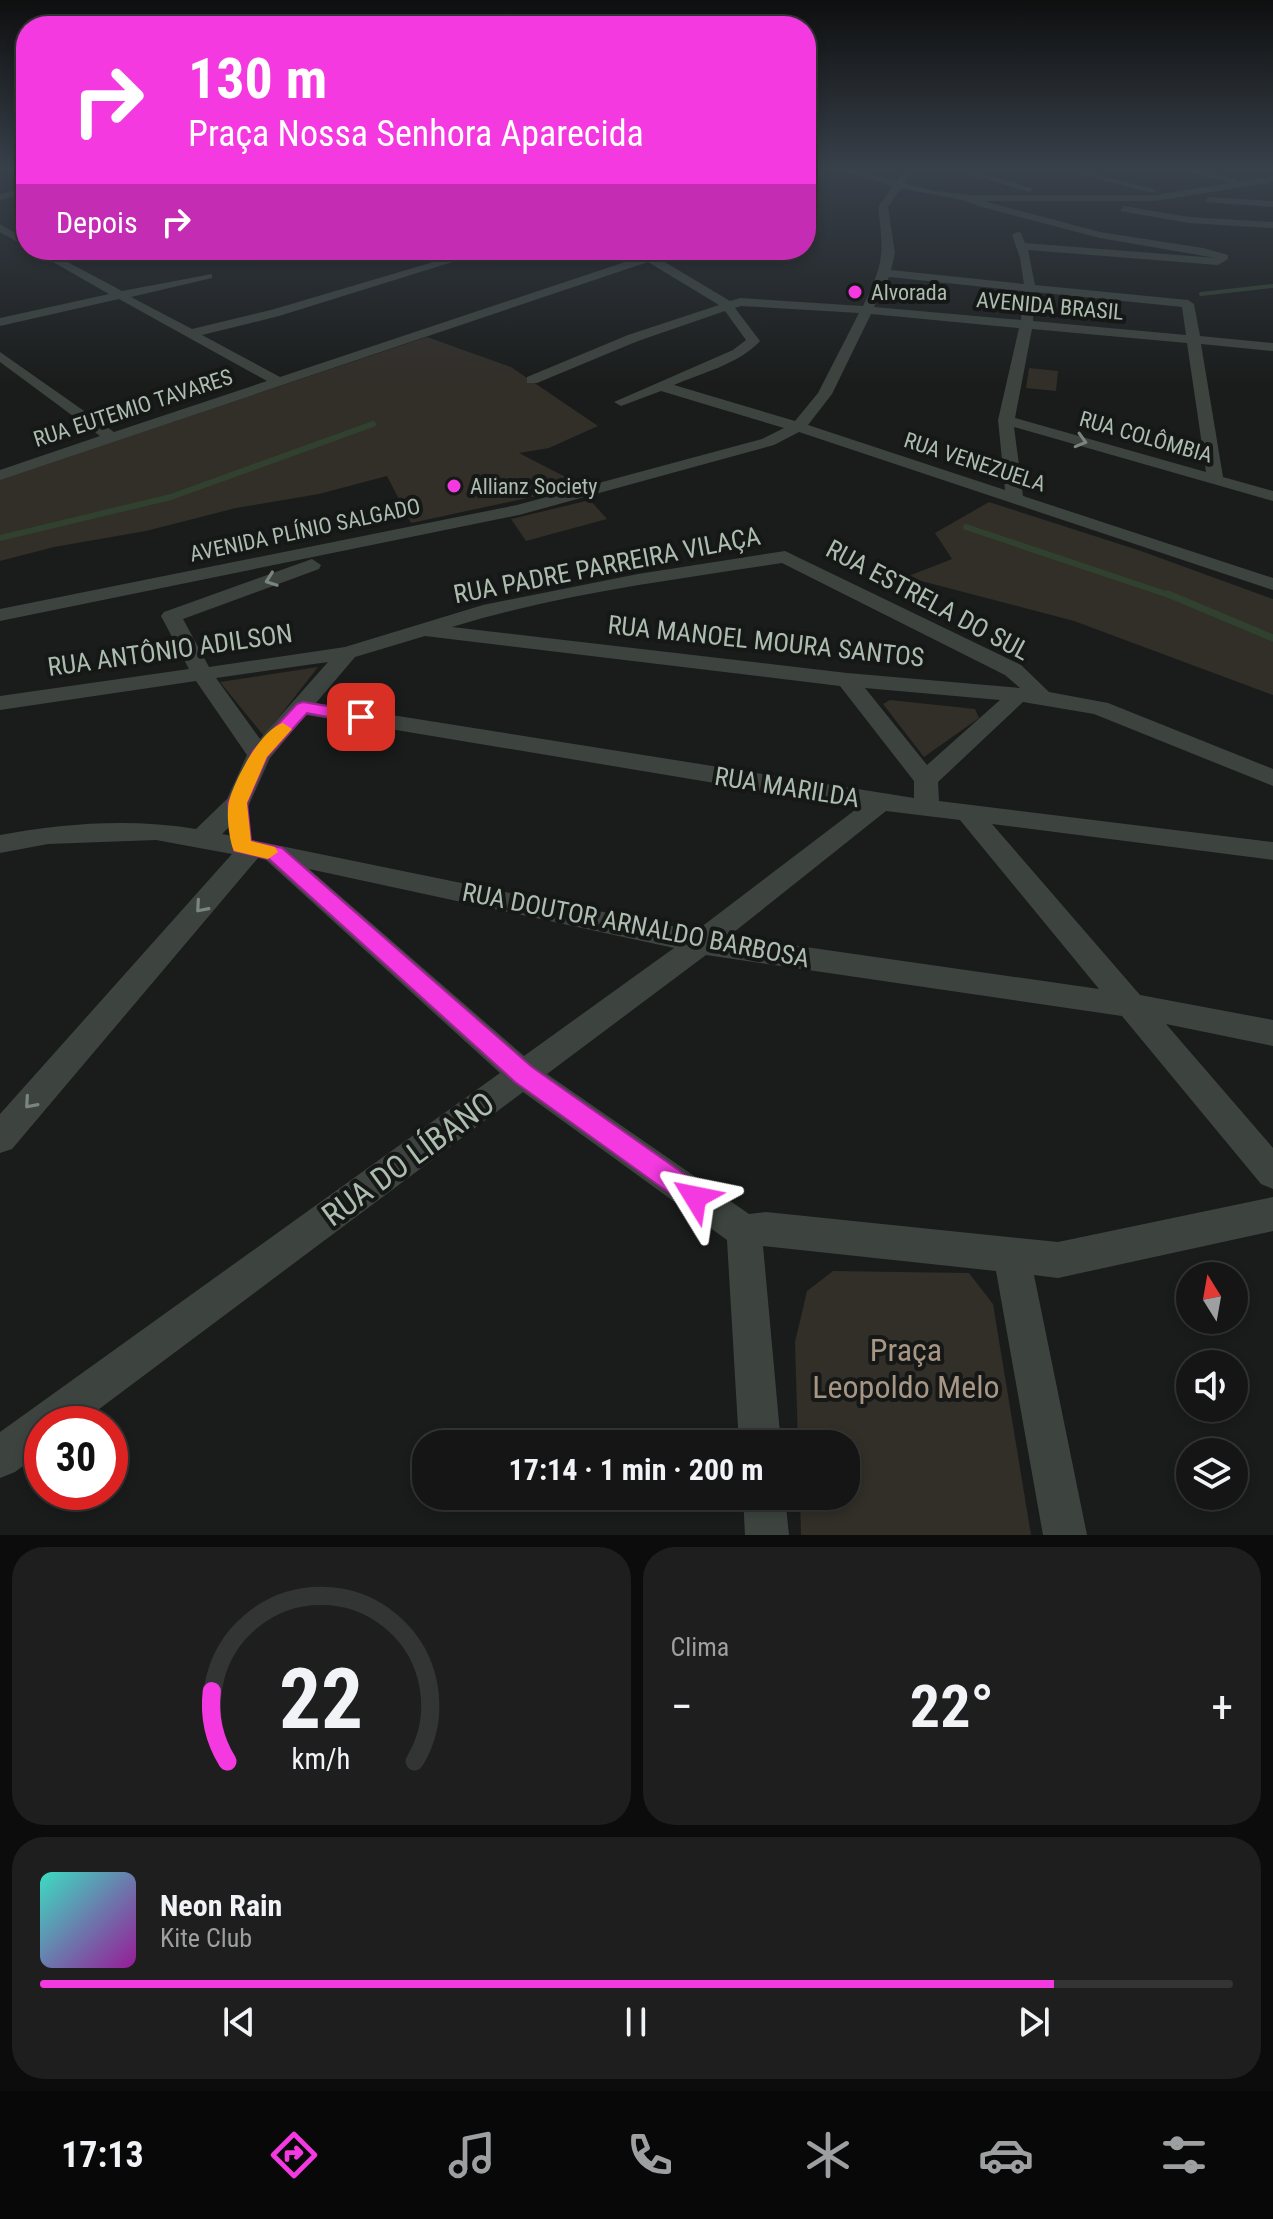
<!DOCTYPE html>
<html lang="pt">
<meta charset="utf-8">
<style>
body{margin:0;font-family:"Roboto Condensed",sans-serif;background:#1d1e1d;color:#f1f3f6;height:100vh;display:flex;flex-direction:column;font-size:30px;white-space:nowrap}
*{box-sizing:border-box;margin:0}
p{font-size:26px;color:#9d9fa0}
.icon{flex:none;width:44px;height:44px;fill:none;stroke:currentColor;stroke-width:2;stroke-linecap:round;stroke-linejoin:round}
.map{position:relative;height:1535px;overflow:hidden}
.drawer{display:flex;flex-direction:column;gap:12px;padding:12px;background:#0b0c0b;flex:1}
.drawer>*{flex:none}
.top-card{position:absolute;left:16px;top:16px;width:800px;height:244px;border-radius:32px;box-shadow:0 4px 12px #0003,0 0 0 2px #333434;background:#f539e0;color:#fff;overflow:hidden}
.needle{width:52px;rotate:349deg}
.tools{position:absolute;left:1176px;top:1262px;display:grid;gap:16px}
.tools a{display:grid;place-items:center;width:72px;height:72px;border-radius:50%;background:#141514;box-shadow:0 4px 12px #0003,0 0 0 2px #333434;font-size:40px}
.speed{position:absolute;left:24px;top:1406px;display:flex;gap:16px;font-size:40px;font-weight:700;text-align:center}
.speed>*{display:grid;place-content:center;width:104px;height:104px;border-radius:50%;background:#141514;box-shadow:0 4px 12px #0003,0 0 0 2px #333434;line-height:1}
.speed .limit{border:12px solid #d22;background:#fff;color:#111}
.pin{position:absolute;display:grid;place-items:center;width:68px;height:68px;color:#fff;margin:-34px;border-radius:16px;box-shadow:0 4px 12px #0006}
.me{position:absolute;width:88px;margin:-44px;rotate:305deg;stroke-linejoin:round;filter:drop-shadow(0 0 6px #0008)}
.turn{display:flex;align-items:center;gap:28px;height:168px;padding:0 40px;font-size:36px}
.turn .icon{width:104px;height:104px;stroke-width:2.5}
.turn b{display:block;font-size:56px;line-height:68px}
.then{display:flex;align-items:center;height:76px;padding:0 40px;background:#0003;gap:16px;font-size:30px}
.big{font-size:60px;font-weight:700;line-height:1.1}
.drawer .tile{flex:1;display:flex;flex-direction:column;justify-content:center;gap:12px;min-width:0;padding:0 28px;border-radius:32px;background:#1d1e1d}
.drawer .dial{align-items:center;gap:0}
.dial svg{height:208px;overflow:visible;fill:none;stroke:#333434;stroke-width:7;stroke-linecap:round;text-anchor:middle}
.dial text{fill:#f1f3f6;stroke:none}
.song{display:flex;align-items:center;gap:24px}
.cover{width:96px;height:96px;border-radius:12px;background:linear-gradient(135deg,hsl(170 70% 55%),hsl(300 70% 35%))}
.played{height:8px;border-radius:4px;background:linear-gradient(90deg,#f539e0 85%,#333434 85%)}
.keys{display:flex;justify-content:space-around;direction:ltr}
.heat{display:flex;justify-content:space-between;align-items:center;font-size:44px;direction:ltr}
.drawer .tiles{flex:1;display:grid;gap:12px;grid-template-columns:1fr 1fr}
.tile:last-child{grid-column:span 2}
.trip{position:absolute;left:412px;top:1430px;width:448px;height:80px;border-radius:32px;background:#141514;box-shadow:0 4px 12px #0003,0 0 0 2px #333434;font-weight:700;line-height:80px;text-align:center}
.menu{display:flex;height:128px;justify-content:space-around;align-items:center;background:#080808;color:#9d9fa0}
.menu .icon{width:56px;height:56px}
.menu .active{color:#f539e0}
.menu b{font-size:36px;color:#f1f3f6}
.map>svg:first-child{display:block}
.green{fill:#322e28}
.lines{fill:none;stroke-linecap:round;stroke-linejoin:round}
.stream-far2{stroke:#31412f;stroke-width:4}
.stream-far1{stroke:#31412f;stroke-width:6}
.stream{stroke:#31412f;stroke-width:7}
.minor{fill:#3d443f;fill-rule:evenodd}
.oneway{stroke:#7a867d}
.route{fill:#f539e0;stroke:#9f2592;stroke-width:2}
.slow{fill:#f59e0b}
.poi-dot{fill:#f539e0;stroke:#151816;stroke-width:3}
.labels{text-anchor:middle;dominant-baseline:central;stroke-width:8;stroke-linejoin:round;paint-order:stroke}
.far-poi-label{font-size:22px;fill:#acbcaf;stroke:#151816;text-anchor:start}
.far-street-label{font-size:22px;fill:#acbcaf;stroke:#151816}
.street-label{font-size:26px;fill:#acbcaf;stroke:#151816}
.near-street-label{font-size:32px;fill:#acbcaf;stroke:#151816}
.near-park-label{font-size:32px;fill:#a79683;stroke:#151816}
</style>
<div class="map">
<svg width="1273" height="1535" viewBox="0 0 1273 1535">
<rect width="100%" height="100%" fill="#1a1c1b"/>
<g class="green">
<polygon points="427,337 511,367 598,426 549,448 519,453 583,486 411,523 387,476 319,494 236,508 146,531 54,547 0,561 0,479"/>
<polygon points="1029,368 1058,371 1056,391 1026,388"/>
<polygon points="590,500 607,519 526,541 511,519"/>
<polygon points="989,502 1141,551 1273,599 1273,695 1074,621 906,577 952,559 935,533"/>
<polygon points="318,667 264,736 220,682"/>
<polygon points="890,700 975,709 979,718 924,757 883,704"/>
<polygon points="833,1271 969,1273 993,1304 1031,1535 801,1535 800,1496 846,1496 846,1444 798,1444 795,1342 807,1291"/>
</g>
<g class="lines">
<polyline class="stream-far2" points="1201,294 1273,286"/>
<g class="stream-far1">
<polyline points="966,527 1172,596"/>
<polyline points="0,538 171,497 373,424"/>
</g>
<polyline class="stream" points="1168,594 1273,638"/>
<g class="minor">
<polygon points="10,169 26,169 26,175 11,171"/>
<path d="M835,169H849L896,181L905,169H913L904,183L934,191L972,195H1155L1231,183L1178,169H1193L1237,179L1238,182L1273,176V182L1155,201H983L1100,232L1203,248L1228,255V259L1218,265L1028,250L1035,285L1188,300L1194,304L1200,336L1273,343V351L1201,344L1223,477L1273,491V501L1014,427L1023,496L1273,578V590L799,432L774,445L519,515L0,621V609L517,505L762,439L784,428L661,391L621,406L614,402L733,350L746,340L725,311L638,341L537,383H527V377L628,335L719,305L648,262L0,480V470L100,436L0,362V352L114,432L267,381L119,299L0,326V318L109,294L32,250H45L122,291L212,274V278L131,297L192,329L271,310L474,250H491L279,316L202,335L280,377L640,257L635,253L640,250L650,254L677,250L658,258L730,301L740,298L863,306C884,263 884,254 878,207L893,186ZM901,188C919,193 965,198 978,206L1100,238L1216,258L1025,243L1021,233L1017,232L1012,235L1020,258L1024,284L891,270L895,253L888,207ZM889,277L1023,291L1021,320L874,307ZM1035,292L1182,307L1186,335L1033,321ZM741,306L859,313L818,393L795,421L674,385C702,373 739,364 760,341L735,308ZM871,314L1019,328L998,420L1005,490L808,425L832,394ZM1032,329L1187,343L1206,472L1015,418Z"/>
<polygon points="951,169 965,169 1034,189 1029,192"/>
<polygon points="1061,169 1076,169 1157,190 1152,193"/>
<polygon points="26,188 26,194 0,200 0,194"/>
<polygon points="1208,197 1273,201 1273,207 1205,202"/>
<polygon points="1124,206 1189,217 1273,222 1273,228 1189,223 1120,211"/>
<polygon points="0,224 26,239 26,247 0,232"/>
<path d="M785,551L1021,665L1049,692L1108,703L1273,769V786L1094,714L1023,702L938,782L939,801L1273,842V860L992,824L1140,995L1273,1020V1046L1166,1024L1273,1148V1189L1261,1184L1122,1016L706,955L547,1074L749,1214L766,1212L1058,1242L1273,1197V1231L1058,1278L1034,1275L1087,1535H1043L996,1271L763,1246L781,1444H739L727,1240L523,1092L79,1424H42V1452L15,1472L0,1478V1432L500,1073L266,860L258,858L12,1149L0,1153V1114L232,854L156,840L48,844L0,853V835C64,823 131,818 196,829L227,799L247,755L196,681L0,710V696L189,669L161,616L164,612L312,559L321,565L319,569L183,619L209,667L345,647L483,605L638,574ZM782,563L1005,675L1020,688L847,673L452,627C559,594 672,580 782,563ZM425,636L840,686L914,781V798L316,703L355,657ZM328,662L260,739L216,678ZM865,688L1000,700L927,765ZM306,715L859,807L696,931L222,834L247,809L270,758ZM886,811L960,820L1099,989L729,936ZM309,869L674,948L524,1056Z"/>
<polygon points="743,1496 785,1496 789,1535 745,1535"/>
</g>
</g>
<defs><path id="oneway-chevron" d="M-2-3.5L2.5 0L-2 3.5" fill="none" stroke-width="1.6" stroke-linecap="round" stroke-linejoin="round" transform="scale(2)"/></defs>
<g class="oneway">
<use href="#oneway-chevron" transform="translate(1081 441) rotate(16)"/>
<use href="#oneway-chevron" transform="translate(271 580) rotate(160)"/>
<use href="#oneway-chevron" transform="translate(201 907) rotate(131)"/>
<use href="#oneway-chevron" transform="translate(30 1103) rotate(131)"/>
</g>
<linearGradient id="sky" x2="0" y2="1"><stop stop-color="#0e0f0f"/><stop offset="0.44" stop-color="#38404a"/><stop offset="1" stop-color="#38404a" stop-opacity="0"/></linearGradient>
<rect width="1273" height="384" fill="url(#sky)"/>
<polygon class="route" points="303,702 361,712 370,717 361,723 307,713 267,757 247,803 251,841 282,848 532,1067 704,1188 708,1197 704,1205 695,1209 686,1205 515,1082 269,859 234,851 228,803 253,751 297,704"/>
<path class="slow" d="M283,723L292,729L267,757L247,803L251,841L275,847L278,852L268,859L234,851C229,840 226,813 229,801C235,779 261,729 283,723Z"/>
<g class="poi-dot">
<circle cx="855" cy="292" r="8"/>
<circle cx="454" cy="486" r="8"/>
</g>
<g class="labels">
<g class="far-poi-label">
<text x="871" y="292">Alvorada</text>
<text x="470" y="486">Allianz Society</text>
</g>
<g class="far-street-label">
<text transform="translate(1050 306) rotate(5)">AVENIDA BRASIL</text>
<text transform="translate(133 408) rotate(-18)">RUA EUTEMIO TAVARES</text>
<text transform="translate(1146 437) rotate(16)">RUA COLÔMBIA</text>
<text transform="translate(975 462) rotate(18)">RUA VENEZUELA</text>
<text transform="translate(305 530) rotate(-12)">AVENIDA PLÍNIO SALGADO</text>
</g>
<g class="street-label">
<text transform="translate(607 565) rotate(-11)">RUA PADRE PARREIRA VILAÇA</text>
<text transform="translate(928 600) rotate(28)">RUA ESTRELA DO SUL</text>
<text transform="translate(766 641) rotate(6)">RUA MANOEL MOURA SANTOS</text>
<text transform="translate(170 650) rotate(-8)">RUA ANTÔNIO ADILSON</text>
<text transform="translate(787 787) rotate(9)">RUA MARILDA</text>
<text transform="translate(636 925) rotate(11)">RUA DOUTOR ARNALDO BARBOSA</text>
</g>
<g class="near-street-label">
<text transform="translate(408 1159) rotate(-36)">RUA DO LÍBANO</text>
</g>
<g class="near-park-label">
<text x="906" y="1350">Praça<tspan x="906" dy="37">Leopoldo Melo</tspan></text>
</g>
</g>
</svg>
<div class="tools">
<a><svg class="needle" viewBox="-14 -14 28 28"><path d="M0-13l5 13h-10z" fill="#e53935"/><path d="M0 13l5-13h-10z" fill="#9d9fa0"/></svg></a>
<a><svg class="icon" aria-label="sound" viewBox="0 0 24 24"><path d="M4 9h4l5-4v14l-5-4H4zM17 9q2 3 0 6"/></svg></a>
<a><svg class="icon" aria-label="layers" viewBox="0 0 24 24"><path d="M12 4l9 5-9 5-9-5zM3 14l9 5 9-5"/></svg></a>
</div>
<div class="speed"><div class="limit">30</div></div>
<div class="pin" style="left:361px;top:717px;background:#d93025"><svg class="icon" aria-label="arrive" viewBox="0 0 24 24"><path d="M6 21V4h12l-3 4 3 4H6"/></svg></div>
<svg class="me" style="left:695px;top:1197px" viewBox="-20 -20 40 40"><path d="M0-17L14 15 0 8-14 15z" fill="#f539e0" stroke="#fff" stroke-width="4"/></svg>
<div class="trip">17:14 · 1 min · 200 m</div>
<div class="top-card">
<div class="turn"><svg class="icon" aria-label="right" viewBox="0 0 24 24"><path d="M7 20v-9h11M14 6l5 5-5 5"/></svg><div><b>130 m</b>Praça Nossa Senhora Aparecida</div></div>
<div class="then">Depois<svg class="icon" aria-label="right" viewBox="0 0 24 24"><path d="M7 20v-9h11M14 6l5 5-5 5"/></svg></div>
</div>
</div>
<section class="drawer">
<div class="tiles">
<div class="tile dial"><svg viewBox="0 0 100 80">
<path d="M14 69A42 42 0 1 1 86 69"/>
<path d="M14 69A42 42 0 0 1 8 42" stroke="#f539e0"/>
<text x="50" y="56" font-size="32" font-weight="700">22</text>
<text x="50" y="72" font-size="11">km/h</text>
</svg></div>
<div class="tile"><p>Clima</p>
<div class="heat"><a>−</a><b class="big">22°</b><a>+</a></div>
</div>
<div class="tile">
<div class="song"><i class="cover"></i><div><b>Neon Rain</b><p>Kite Club</p></div></div>
<div class="played"></div>
<div class="keys"><svg class="icon" aria-label="previous" viewBox="0 0 24 24"><path d="M18 5L8 12l10 7zM5 5v14"/></svg><svg class="icon" aria-label="pause" viewBox="0 0 24 24"><path d="M8 5v14M16 5v14"/></svg><svg class="icon" aria-label="next" viewBox="0 0 24 24"><path d="M6 5l10 7-10 7zM19 5v14"/></svg></div>
</div>
</div>
</section>
<nav class="menu">
<b>17:13</b>
<svg class="icon active" aria-label="directions" viewBox="0 0 24 24"><path d="M12 3l9 9-9 9-9-9zM9 14v-3h6M13 9l2 2-2 2"/></svg>
<svg class="icon" aria-label="music" viewBox="0 0 24 24"><path d="M9 18V5l10-2v13"/><circle cx="6" cy="18" r="3"/><circle cx="16" cy="16" r="3"/></svg>
<svg class="icon" aria-label="phone" viewBox="0 0 24 24"><path d="M5 4h4l2 5-3 2q2 4 5 5l2-3 5 2v4C11 20 4 13 5 4z"/></svg>
<svg class="icon" aria-label="climate" viewBox="0 0 24 24"><path d="M12 3v18M4 7l16 10M4 17L20 7"/></svg>
<svg class="icon" aria-label="car" viewBox="0 0 24 24"><path d="M5 17H2v-5l4-1 3-4h7l3 4 3 1v5h-3M9 17h6M6 11h13"/><circle cx="7" cy="17" r="2"/><circle cx="17" cy="17" r="2"/></svg>
<svg class="icon" aria-label="filters" viewBox="0 0 24 24"><path d="M4 7h16M4 17h16"/><circle cx="9" cy="7" r="2"/><circle cx="15" cy="17" r="2"/></svg>
</nav>
